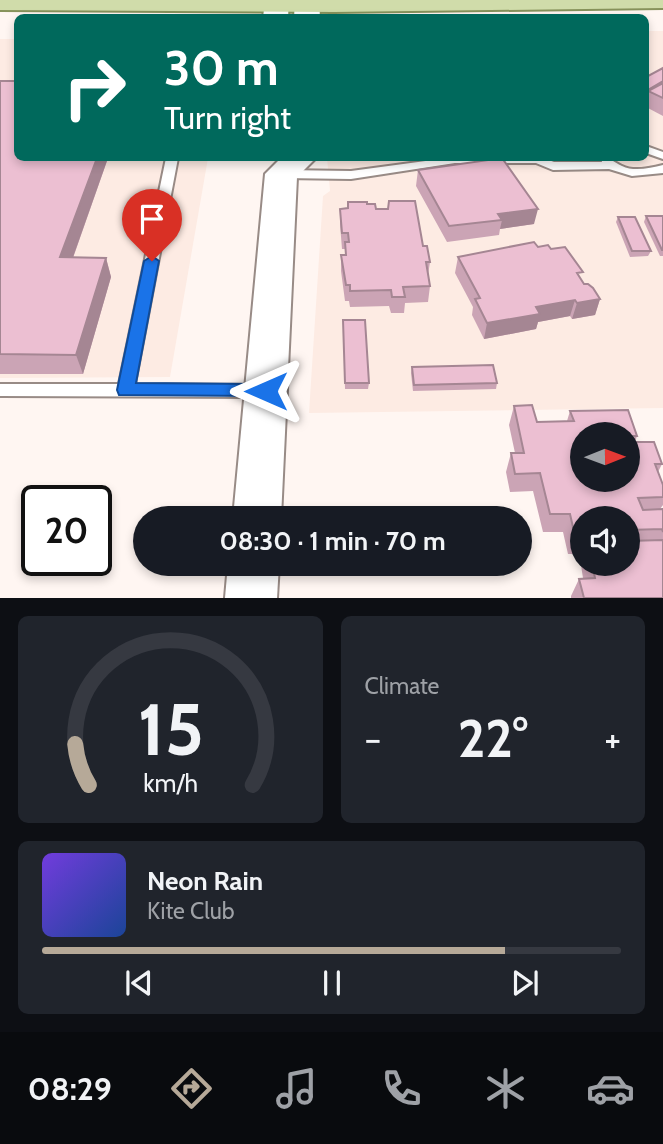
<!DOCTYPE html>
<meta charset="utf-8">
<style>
body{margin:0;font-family:Cabin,sans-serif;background:#20242c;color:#f1f3f6;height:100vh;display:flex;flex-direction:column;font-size:26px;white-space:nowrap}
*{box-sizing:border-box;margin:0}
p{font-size:23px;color:#9ea1a6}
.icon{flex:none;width:38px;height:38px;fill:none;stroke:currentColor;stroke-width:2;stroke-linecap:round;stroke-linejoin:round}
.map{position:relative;height:598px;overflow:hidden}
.details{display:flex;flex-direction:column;gap:18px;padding:18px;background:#0d0f14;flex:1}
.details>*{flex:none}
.banner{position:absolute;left:14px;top:14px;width:635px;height:147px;border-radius:10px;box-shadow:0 4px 10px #0003;background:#00695c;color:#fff;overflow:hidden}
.needle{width:46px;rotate:89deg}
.buttons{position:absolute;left:570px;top:422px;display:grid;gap:14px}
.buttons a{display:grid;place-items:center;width:70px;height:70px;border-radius:50%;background:#171b24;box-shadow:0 4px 10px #0003;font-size:35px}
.speed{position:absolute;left:21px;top:485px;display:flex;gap:14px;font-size:35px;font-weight:700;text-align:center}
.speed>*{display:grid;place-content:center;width:91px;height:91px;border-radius:50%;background:#171b24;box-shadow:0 4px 10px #0003;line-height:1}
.speed .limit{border:4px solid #111;border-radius:10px;background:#fff;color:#111}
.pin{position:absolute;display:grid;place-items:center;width:60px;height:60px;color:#fff;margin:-72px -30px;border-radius:50% 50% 50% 0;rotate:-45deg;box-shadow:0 0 7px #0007}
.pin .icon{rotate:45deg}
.me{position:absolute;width:77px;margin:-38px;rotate:270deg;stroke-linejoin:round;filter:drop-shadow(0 0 5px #0008)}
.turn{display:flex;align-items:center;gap:24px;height:147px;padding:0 35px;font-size:32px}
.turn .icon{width:91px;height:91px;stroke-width:2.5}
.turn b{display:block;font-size:49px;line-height:60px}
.big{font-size:52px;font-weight:700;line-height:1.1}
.details .card{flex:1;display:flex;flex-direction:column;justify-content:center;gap:10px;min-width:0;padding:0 24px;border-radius:10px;background:#20242c}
.details .dial{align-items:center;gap:0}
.dial svg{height:182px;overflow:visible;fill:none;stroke:#363941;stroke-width:7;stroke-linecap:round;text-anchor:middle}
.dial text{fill:#f1f3f6;stroke:none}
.song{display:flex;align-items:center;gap:21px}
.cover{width:84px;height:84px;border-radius:10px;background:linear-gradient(135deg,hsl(260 70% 55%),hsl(220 70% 35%))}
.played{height:7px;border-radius:4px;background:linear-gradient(90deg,#b6a998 80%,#363941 80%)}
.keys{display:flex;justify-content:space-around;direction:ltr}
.heat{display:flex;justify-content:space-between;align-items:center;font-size:38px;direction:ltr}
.details .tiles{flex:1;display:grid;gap:18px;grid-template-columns:1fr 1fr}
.card:last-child{grid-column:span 2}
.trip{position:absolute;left:133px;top:506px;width:399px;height:70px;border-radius:35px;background:#171b24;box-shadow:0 4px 10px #0003;font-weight:700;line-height:70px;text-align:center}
.dock{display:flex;height:112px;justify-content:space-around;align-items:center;background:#090b0e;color:#9ea1a6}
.dock .icon{width:49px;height:49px}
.dock .current{color:#b6a998}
.dock b{font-size:32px;color:#f1f3f6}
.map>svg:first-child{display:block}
.built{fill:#fdebe3}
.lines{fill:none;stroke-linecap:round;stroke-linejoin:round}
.service-casing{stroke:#988b86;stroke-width:4}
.secondary-casing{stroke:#988b86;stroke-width:4}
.primary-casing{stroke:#87925b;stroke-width:4}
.service{fill:#fff;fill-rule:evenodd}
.secondary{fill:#fff;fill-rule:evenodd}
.primary{fill:#d0dcaa;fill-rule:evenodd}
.wall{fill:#cba4b5;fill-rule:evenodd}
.shaded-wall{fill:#a58693}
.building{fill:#ecbfd2;stroke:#a58693;stroke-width:2}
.route{fill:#1a73e8;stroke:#114b97;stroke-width:2}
</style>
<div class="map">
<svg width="663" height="598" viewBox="0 0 663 598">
<rect width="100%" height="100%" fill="#fff6f2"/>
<g class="built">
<polygon points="646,31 663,31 663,408 309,413 323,196 330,191 327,158 646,158"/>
<polygon points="0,39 17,39 18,158 208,158 170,377 0,378"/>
</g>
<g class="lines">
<g class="service-casing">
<g id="service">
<polygon points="646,146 663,152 663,159 646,153"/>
<polygon points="166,158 178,158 135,384 261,385 267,387 269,391 267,395 261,397 0,396 0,384 119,384"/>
<path d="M448,158H546V159L554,162H602L601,158C612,158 613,162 622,166C634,172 650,168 663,165V173L632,176L609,169L553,170L536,163H455L351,179L283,178L277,174L283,170L351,171Z"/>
</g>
</g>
<g class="secondary-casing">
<g id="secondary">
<polygon points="265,0 289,0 288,18 263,18"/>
<polygon points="295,0 319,0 320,18 294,18"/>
<polygon points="281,158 316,158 297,177 281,518 233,518 265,174"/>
<polygon points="228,564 279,564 277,598 225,598"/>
</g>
</g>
<g class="primary-casing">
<polygon id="primary" points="0,0 663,0 663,8 334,12 0,10"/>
</g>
<use href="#service" class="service"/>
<use href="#secondary" class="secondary"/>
<use href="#primary" class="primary"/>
</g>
<g class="wall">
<polygon points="663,68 663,116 646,107 646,77"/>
<polygon points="0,81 18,158 108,158 73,258 106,258 111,277 83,374 0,374"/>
<polygon points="418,170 534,224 500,229 499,235 447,242 416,186"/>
<polygon points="348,202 367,204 376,209 423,246 430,262 428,275 430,286 428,302 405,303 404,313 391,313 389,306 350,307 349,301 345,301 341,271 341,255 345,255 345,249 342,249 340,224 340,209 348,208"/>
<polygon points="646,216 663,216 663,256 660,256 644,222"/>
<polygon points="618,217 651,251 648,256 630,257 616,222"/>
<polygon points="538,247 551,249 581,279 584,284 600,299 595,315 572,319 570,316 538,322 536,329 484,339 472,315 473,307 455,273 458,257"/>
<polygon points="343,320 369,383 368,389 345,389"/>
<polygon points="412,367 497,383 496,389 413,391 411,373"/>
<path d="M514,406L537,422L567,421L570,411L637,436L635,442L662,464L658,472L663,485V505L660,509H663V598H571V596L579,579L583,578L580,559L583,554H568L563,532H543L533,491L510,492L506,472L511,453H515L509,425ZM583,434H628V480ZM583,518H628V564H583Z"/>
</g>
<g class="shaded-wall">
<polygon points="97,158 108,158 66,277 60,257"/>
<polygon points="538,209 534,224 500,229 502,220 498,214"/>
<polygon points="106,258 111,277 83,374 76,355"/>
<polygon points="600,299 595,315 572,319 577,303"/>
<polygon points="575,300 570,316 538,322 536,329 484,339 487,323 536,307"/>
</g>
<g class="building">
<polygon points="663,68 663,81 646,91 646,77"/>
<polygon points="0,81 18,81 18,158 97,158 60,257 106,258 76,355 0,354"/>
<polygon points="663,83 663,98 648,91"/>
<polygon points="502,158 538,209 498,214 502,220 449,226 418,170"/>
<polygon points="389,201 415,201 423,246 427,246 430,262 426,262 430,286 403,287 405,297 392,297 391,290 350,291 350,285 346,285 341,255 346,255 345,242 349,242 348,233 342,233 340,209 348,208 348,202 367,202 367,204 375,204 376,209 388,209"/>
<polygon points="646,216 663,216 663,250 662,250"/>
<polygon points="618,217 635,217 651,251 632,251"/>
<polygon points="534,242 538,247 548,245 551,249 565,247 583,272 577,273 584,284 588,284 593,288 600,299 577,303 575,300 536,307 540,314 487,323 475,299 480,298 458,257"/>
<polygon points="343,320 365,320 369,383 345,383"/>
<polygon points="493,365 497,383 414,385 412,367"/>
<polygon points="532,405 537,422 574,421 570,411 628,410 637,436 628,436 628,434 583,434 583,480 628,480 628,448 632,448 630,442 654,442 662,464 655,464 663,485 663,497 638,498 643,510 663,509 663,532 662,529 628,530 628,518 583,518 583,536 575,536 570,514 550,514 540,473 515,474 511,453 524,453 514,406"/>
<polygon points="663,540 663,598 584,598 579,579 595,578 592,564 628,564 628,541"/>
</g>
<polygon class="route" points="152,256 159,261 136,383 266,384 272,386 275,391 272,396 119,395 117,390 144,261"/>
</svg>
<div class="buttons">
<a><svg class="needle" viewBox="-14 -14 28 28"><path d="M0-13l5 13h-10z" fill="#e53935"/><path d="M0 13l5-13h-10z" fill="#9ea1a6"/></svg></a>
<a><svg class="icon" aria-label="sound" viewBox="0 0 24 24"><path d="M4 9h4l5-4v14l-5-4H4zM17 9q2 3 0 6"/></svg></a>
</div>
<div class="speed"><div class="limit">20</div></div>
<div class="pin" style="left:152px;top:261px;background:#d93025"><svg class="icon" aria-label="arrive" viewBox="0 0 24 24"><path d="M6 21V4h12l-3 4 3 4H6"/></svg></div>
<svg class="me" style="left:266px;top:391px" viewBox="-20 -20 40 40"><path d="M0-17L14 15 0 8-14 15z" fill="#1a73e8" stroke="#fff" stroke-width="4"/></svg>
<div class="trip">08:30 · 1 min · 70 m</div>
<div class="banner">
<div class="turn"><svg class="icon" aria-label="right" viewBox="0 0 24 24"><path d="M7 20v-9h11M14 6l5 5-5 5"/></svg><div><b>30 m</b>Turn right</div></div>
</div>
</div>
<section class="details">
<div class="tiles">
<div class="card dial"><svg viewBox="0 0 100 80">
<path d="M14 69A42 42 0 1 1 86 69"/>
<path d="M14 69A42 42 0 0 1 8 51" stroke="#b6a998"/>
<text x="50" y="56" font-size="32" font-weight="700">15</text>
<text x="50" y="72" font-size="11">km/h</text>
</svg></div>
<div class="card"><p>Climate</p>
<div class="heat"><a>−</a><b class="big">22°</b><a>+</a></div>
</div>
<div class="card">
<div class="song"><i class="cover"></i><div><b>Neon Rain</b><p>Kite Club</p></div></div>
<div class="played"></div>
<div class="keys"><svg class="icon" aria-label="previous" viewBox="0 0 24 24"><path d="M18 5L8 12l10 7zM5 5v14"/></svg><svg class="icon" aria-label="pause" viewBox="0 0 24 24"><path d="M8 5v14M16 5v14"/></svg><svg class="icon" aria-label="next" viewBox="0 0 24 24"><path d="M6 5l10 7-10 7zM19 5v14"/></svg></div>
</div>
</div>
</section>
<nav class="dock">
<b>08:29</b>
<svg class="icon current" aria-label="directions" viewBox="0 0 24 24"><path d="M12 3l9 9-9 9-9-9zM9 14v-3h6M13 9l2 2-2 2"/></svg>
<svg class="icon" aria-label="music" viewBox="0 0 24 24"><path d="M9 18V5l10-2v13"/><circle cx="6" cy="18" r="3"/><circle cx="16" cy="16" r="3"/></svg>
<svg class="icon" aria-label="phone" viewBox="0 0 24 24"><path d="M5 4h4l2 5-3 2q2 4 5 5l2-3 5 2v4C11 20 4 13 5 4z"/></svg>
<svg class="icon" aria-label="climate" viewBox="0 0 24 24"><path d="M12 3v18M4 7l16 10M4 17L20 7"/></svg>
<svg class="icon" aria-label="car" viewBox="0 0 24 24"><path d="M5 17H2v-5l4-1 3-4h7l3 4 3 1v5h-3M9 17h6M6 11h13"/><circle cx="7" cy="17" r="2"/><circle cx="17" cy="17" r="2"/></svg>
</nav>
